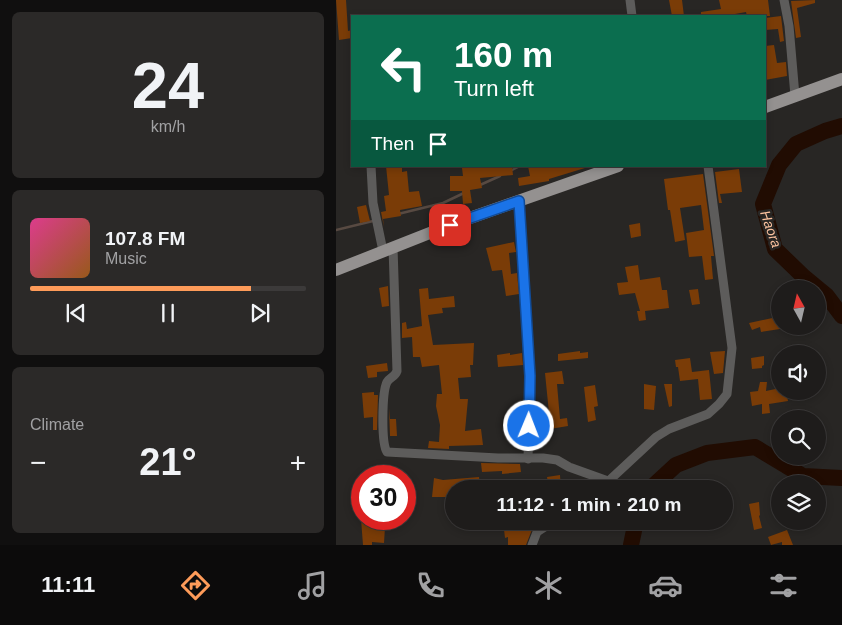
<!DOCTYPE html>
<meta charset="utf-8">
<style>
body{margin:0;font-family:Helvetica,sans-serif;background:#2b2928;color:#f1f3f6;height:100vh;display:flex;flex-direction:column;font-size:19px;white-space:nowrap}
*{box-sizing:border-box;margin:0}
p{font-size:16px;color:#a1a1a3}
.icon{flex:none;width:28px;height:28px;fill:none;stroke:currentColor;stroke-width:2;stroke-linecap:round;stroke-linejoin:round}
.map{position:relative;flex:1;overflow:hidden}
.side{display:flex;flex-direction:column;gap:12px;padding:12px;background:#100f0f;width:336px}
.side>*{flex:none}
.banner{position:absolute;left:15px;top:15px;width:415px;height:152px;border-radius:0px;box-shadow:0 2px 8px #0003,0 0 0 1px #3c3a3a;background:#0b6e4f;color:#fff;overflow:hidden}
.needle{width:32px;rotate:352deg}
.controls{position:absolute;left:435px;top:280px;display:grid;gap:10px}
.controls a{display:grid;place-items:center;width:55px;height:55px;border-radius:50%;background:#1e1c1b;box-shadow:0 2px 8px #0003,0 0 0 1px #3c3a3a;font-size:25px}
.speed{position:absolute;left:15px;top:465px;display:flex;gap:10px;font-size:25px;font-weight:700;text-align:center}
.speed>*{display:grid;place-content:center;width:65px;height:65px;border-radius:50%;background:#1e1c1b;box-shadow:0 2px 8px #0003,0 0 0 1px #3c3a3a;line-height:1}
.speed .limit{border:8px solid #d22;background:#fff;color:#111}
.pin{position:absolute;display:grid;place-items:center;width:42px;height:42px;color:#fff;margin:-21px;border-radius:10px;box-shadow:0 2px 8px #0006}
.me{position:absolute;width:55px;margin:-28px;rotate:1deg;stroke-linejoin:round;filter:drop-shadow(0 0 4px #0008)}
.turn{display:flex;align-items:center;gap:18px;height:105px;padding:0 20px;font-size:22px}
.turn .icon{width:65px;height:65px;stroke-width:2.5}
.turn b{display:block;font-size:35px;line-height:42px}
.then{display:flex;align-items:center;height:48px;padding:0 20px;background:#0003;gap:10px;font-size:19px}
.big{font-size:38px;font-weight:700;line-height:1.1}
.side .tile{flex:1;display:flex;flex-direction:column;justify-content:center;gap:8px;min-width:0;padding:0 18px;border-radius:8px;background:#2b2928}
.side .dial{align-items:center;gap:0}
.dial b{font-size:65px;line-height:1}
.song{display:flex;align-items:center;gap:15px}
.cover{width:60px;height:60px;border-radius:8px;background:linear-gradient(135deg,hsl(330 70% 55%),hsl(30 70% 35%))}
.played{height:5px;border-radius:2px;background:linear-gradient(90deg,#fe9b59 80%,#3c3a3a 80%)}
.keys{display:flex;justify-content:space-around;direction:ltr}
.heat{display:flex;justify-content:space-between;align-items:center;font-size:28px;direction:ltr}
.trip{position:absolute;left:109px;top:480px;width:288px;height:50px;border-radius:25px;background:#1e1c1b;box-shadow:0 2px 8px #0003,0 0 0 1px #3c3a3a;font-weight:700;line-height:50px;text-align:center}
.tabs{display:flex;height:80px;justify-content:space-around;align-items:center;background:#0c0b0b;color:#a1a1a3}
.tabs .icon{width:35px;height:35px}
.tabs .current{color:#fe9b59}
.tabs b{font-size:22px;color:#f1f3f6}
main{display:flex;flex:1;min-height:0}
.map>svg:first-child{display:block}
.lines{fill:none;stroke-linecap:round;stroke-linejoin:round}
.stream{stroke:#584a42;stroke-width:2.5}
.river{stroke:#210c02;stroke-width:16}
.building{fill:#7a3c07}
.street{stroke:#5d5c5b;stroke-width:9}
.primary{stroke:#949190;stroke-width:12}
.route-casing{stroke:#114b97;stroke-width:12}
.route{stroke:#1a73e8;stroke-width:9}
.labels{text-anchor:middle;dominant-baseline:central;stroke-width:5;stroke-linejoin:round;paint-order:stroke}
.water-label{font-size:14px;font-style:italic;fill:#fac19e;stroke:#282624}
</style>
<main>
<section class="side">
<div class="tile dial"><b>24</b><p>km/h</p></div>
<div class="tile">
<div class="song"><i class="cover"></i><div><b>107.8 FM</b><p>Music</p></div></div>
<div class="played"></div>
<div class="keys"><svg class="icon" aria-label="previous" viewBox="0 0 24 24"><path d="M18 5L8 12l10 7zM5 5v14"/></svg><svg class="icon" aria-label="pause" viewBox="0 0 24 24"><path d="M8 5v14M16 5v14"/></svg><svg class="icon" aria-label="next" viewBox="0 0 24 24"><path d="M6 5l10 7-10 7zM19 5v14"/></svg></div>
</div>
<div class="tile"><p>Climate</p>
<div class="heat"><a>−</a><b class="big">21°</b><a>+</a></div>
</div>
</section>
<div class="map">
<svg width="506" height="545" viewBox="0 0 506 545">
<rect width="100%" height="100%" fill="#282624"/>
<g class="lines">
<g class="stream">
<polyline points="174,171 184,166"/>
<polyline points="144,185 164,176"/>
<polyline points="62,214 107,203 128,193"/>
<polyline points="0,230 37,221"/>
</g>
<g class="river">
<polyline points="506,126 489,131 460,144 443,165 427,204 439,249 468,277 491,296 506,316"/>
<polyline points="314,489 340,465 371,453 419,447 467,476 506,478"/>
<polyline points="295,545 300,521"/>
</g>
</g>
<g class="building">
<polygon points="0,0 10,0 12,31 16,30 16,38 3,40"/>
<polygon points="333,0 346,0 348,16 336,16"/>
<polygon points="383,0 432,0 434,16 411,16 410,12 388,16 365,16 365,12 385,9"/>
<polygon points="479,0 479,3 461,8 465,37 460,38 455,1"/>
<polygon points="445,16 448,41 444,42 442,29 429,30 429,18"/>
<polygon points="438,45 441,63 450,62 451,76 429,80 429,46"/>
<polygon points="50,166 66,166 66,172 71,171 73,192 83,191 86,206 64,210 65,216 47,219 48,227 45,212 50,211 48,196 53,195"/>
<polygon points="135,166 176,166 177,175 144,178 146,188 134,190 136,203 127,204 126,191 114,191 114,176 127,176 126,168"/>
<polygon points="192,166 248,166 249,168 213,179 213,181 183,186 182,178 194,176"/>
<polygon points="403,169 406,192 384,194 386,203 383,203 379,172"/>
<polygon points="367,174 378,256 375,256 377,279 369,280 366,256 353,257 350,233 368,230 365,205 344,208 349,240 339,242 334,210 332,210 328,179"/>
<polygon points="30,205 34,221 24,223 21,207"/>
<polygon points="304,223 305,236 295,238 293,225"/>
<polygon points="178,242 180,252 173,253 175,274 181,273 183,294 170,296 166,270 156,271 150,248"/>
<polygon points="302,265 304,280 324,277 326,290 331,290 333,308 309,311 310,320 303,321 301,311 304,311 299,293 283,295 281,283 292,282 289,267"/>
<polygon points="52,286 53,306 46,307 43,288"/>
<polygon points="92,288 93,299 118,296 119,307 106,308 107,313 92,315 97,345 138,343 137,365 134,365 135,377 122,378 124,399 132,399 129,431 145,429 147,445 113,446 113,449 92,448 93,441 103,442 104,425 100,406 101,394 106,394 103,365 86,367 84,357 77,357 76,337 66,338 66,323 70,322 71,329 86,326 83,289"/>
<polygon points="362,289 364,304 356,305 353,290"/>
<polygon points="441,317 444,318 444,329 425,332 424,327 416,330 413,323"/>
<polygon points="244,351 244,353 252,352 252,358 222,361 222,354"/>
<polygon points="389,351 387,373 378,374 374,352"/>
<polygon points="174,353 174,355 186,353 187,365 162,367 161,355"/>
<polygon points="428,356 428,365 426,366 426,368 416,369 415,358"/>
<polygon points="354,358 356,372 373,370 376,399 364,400 362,379 344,381 342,367 340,367 339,360"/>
<polygon points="51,363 52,371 41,372 41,377 32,378 30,366"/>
<polygon points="226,371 228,384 221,384 224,419 231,418 232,426 208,430 206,414 213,413 209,373"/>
<polygon points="424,382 431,382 430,391 444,388 444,391 450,391 452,401 433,404 434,413 426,414 426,404 416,406 414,392 422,391"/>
<polygon points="308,384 320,386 318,410 308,409"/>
<polygon points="328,384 336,384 336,406 333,407"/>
<polygon points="259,385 262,406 258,407 260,420 252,422 248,387"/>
<polygon points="38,392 38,395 42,395 41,430 37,430 37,417 28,418 26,393"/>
<polygon points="53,408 54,419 60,419 61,436 54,436"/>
<polygon points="145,463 184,464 185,472 166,474 166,471 146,472"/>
<polygon points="224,475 225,489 213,489 211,477"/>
<polygon points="143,477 144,487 118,489 118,497 96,497 98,478 107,480"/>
<polygon points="423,502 424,515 423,516 426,528 418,530 413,504"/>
<polygon points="25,519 39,519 40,527 49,527 48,543 36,542 36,545 27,545"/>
<polygon points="167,521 189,521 190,528 197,527 190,545 172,545 172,537 169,538"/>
<polygon points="451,530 457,545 446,545 446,542 435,545 432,537"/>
</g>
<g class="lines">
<g class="street">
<polyline points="294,0 296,16"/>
<polyline points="448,0 453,26 459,96"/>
<polyline points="35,166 37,203 47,251"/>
<polyline points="183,201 194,376 192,459"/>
<path d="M57,247L61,371C59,377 54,377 51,382C46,392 45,443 51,452L162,458H207L221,460L233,467L272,481"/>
<polyline points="264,489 320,437 333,429 372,414 383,404 391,394 396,348 372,166"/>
<polyline points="196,545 201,532 218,521"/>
</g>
<g class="primary">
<polyline points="429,107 506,79"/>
<polyline points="0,270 114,225 282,166"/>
</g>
</g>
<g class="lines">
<g class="route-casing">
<polyline id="route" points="114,225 183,201 194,376 193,426"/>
</g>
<use href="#route" class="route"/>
</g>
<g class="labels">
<g class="water-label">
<text transform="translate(435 229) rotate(71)">Haora</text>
</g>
</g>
</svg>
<div class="controls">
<a><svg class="needle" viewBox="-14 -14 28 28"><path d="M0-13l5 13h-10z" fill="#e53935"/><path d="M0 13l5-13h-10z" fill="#a1a1a3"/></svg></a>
<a><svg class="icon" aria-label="sound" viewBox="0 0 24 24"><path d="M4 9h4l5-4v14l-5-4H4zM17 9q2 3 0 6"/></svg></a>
<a><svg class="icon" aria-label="search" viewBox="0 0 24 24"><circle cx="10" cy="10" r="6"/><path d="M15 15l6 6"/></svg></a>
<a><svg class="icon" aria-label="layers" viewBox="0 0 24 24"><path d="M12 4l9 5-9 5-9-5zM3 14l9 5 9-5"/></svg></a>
</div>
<div class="speed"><div class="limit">30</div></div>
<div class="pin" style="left:114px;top:225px;background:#d93025"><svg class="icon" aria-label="arrive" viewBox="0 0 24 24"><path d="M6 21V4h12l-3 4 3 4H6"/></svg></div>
<svg class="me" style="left:193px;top:426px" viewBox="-20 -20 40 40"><circle r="17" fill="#1a73e8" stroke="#fff" stroke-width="3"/><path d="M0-11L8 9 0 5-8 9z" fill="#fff"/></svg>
<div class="trip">11:12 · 1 min · 210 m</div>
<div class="banner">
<div class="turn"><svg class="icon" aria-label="left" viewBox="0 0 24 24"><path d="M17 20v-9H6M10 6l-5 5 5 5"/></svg><div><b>160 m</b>Turn left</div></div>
<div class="then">Then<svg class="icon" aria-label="arrive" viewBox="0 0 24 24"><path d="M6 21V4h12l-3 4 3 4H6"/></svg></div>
</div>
</div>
</main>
<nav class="tabs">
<b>11:11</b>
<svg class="icon current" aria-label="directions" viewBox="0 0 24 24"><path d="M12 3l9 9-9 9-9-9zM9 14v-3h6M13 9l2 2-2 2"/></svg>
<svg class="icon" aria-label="music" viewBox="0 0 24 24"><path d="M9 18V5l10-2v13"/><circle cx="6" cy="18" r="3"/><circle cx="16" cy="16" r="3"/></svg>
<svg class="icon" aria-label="phone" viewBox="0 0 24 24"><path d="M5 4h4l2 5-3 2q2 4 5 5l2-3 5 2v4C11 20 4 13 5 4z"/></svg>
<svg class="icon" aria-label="climate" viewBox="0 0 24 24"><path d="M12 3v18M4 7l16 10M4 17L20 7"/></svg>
<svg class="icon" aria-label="car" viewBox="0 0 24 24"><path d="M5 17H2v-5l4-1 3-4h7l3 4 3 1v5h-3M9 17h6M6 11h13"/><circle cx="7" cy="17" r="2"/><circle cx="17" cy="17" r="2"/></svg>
<svg class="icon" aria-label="filters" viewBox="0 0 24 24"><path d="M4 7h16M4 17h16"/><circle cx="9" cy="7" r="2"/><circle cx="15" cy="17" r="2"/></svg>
</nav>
